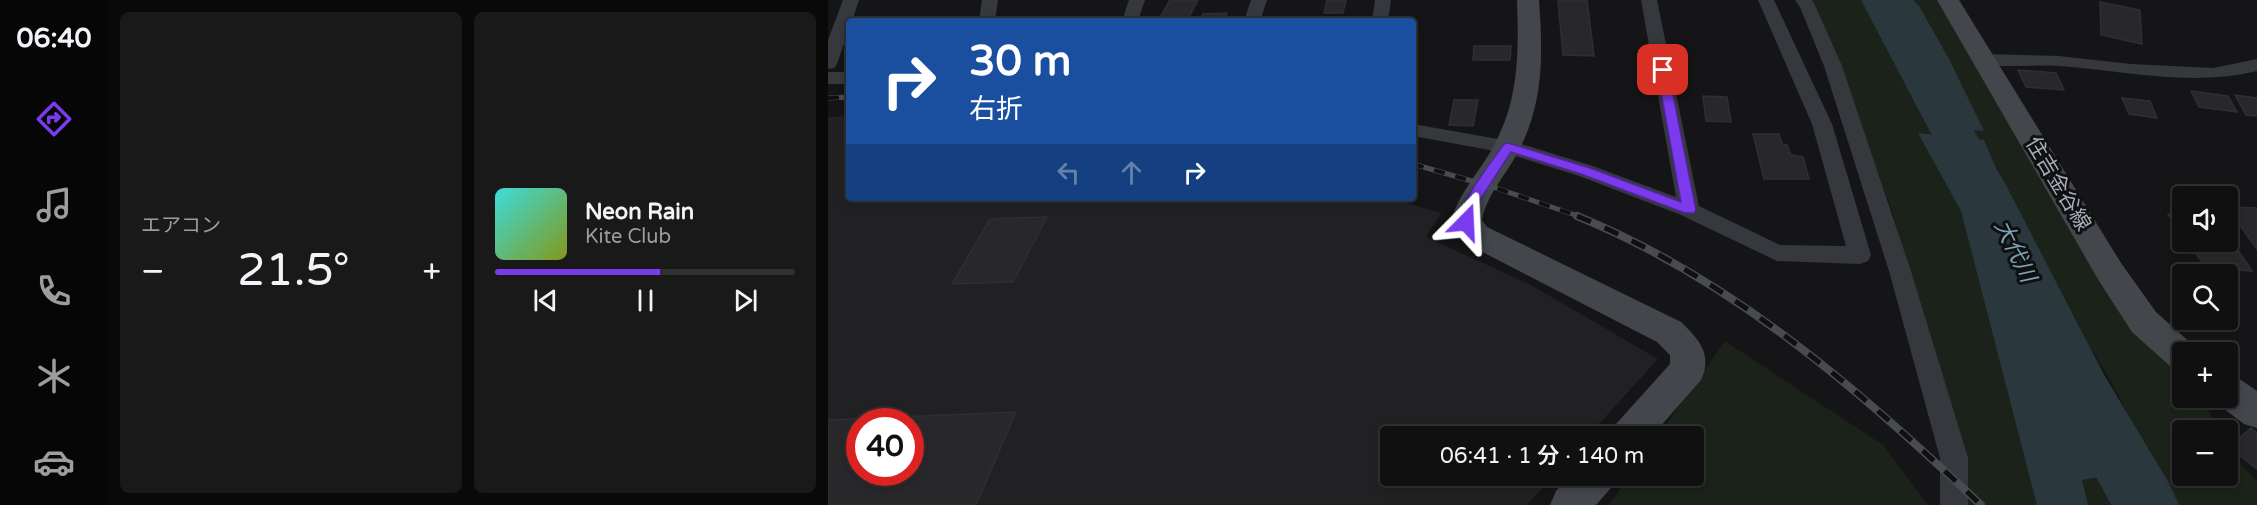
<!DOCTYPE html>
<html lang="ja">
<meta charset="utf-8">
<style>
body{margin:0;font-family:"Varela Round","Noto Sans JP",sans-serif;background:#19191a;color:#f1f3f6;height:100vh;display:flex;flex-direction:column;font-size:22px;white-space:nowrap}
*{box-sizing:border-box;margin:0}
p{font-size:20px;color:#9c9d9f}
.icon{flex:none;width:33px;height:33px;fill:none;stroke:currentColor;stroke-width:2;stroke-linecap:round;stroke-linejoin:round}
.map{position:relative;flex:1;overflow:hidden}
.details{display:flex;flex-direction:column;gap:12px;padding:12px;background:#090909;width:720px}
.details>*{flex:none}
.banner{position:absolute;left:18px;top:18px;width:570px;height:183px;border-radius:6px;box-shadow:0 3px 9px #0003,0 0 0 2px #303031;background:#1a4fa0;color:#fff;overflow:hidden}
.controls{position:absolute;left:1344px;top:186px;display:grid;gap:12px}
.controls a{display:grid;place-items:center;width:66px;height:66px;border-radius:6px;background:#101011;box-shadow:0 3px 9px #0003,0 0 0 2px #303031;font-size:30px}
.speed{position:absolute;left:18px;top:408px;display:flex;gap:12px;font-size:30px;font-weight:700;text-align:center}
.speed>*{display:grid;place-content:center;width:78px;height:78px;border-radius:50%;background:#101011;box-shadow:0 3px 9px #0003,0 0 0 2px #303031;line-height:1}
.speed .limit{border:9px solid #d22;background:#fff;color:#111}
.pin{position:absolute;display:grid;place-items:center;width:51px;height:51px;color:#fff;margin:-26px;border-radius:12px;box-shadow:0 3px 9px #0006}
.me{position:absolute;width:66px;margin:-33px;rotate:21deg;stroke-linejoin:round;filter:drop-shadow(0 0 4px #0008)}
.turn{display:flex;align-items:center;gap:21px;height:126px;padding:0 24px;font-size:27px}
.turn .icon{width:78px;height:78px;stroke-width:2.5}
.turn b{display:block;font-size:42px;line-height:51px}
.lanes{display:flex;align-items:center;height:57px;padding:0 24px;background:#0003;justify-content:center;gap:30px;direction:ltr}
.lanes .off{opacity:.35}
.big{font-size:45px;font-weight:600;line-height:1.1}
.details .tile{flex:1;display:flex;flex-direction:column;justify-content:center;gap:9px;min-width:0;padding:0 21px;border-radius:9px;background:#19191a}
.song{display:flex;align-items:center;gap:18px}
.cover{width:72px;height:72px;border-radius:9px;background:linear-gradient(135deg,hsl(180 70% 55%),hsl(70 70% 35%))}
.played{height:6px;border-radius:3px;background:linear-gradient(90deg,#7c3aed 55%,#303031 55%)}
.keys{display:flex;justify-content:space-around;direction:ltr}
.heat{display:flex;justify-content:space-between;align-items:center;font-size:33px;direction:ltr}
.details .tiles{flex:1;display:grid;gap:12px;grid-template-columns:repeat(2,1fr)}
.trip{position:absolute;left:552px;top:426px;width:324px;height:60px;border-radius:6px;background:#101011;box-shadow:0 3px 9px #0003,0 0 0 2px #303031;font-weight:600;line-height:60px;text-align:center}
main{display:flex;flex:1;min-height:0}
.tabs{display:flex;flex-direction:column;width:108px;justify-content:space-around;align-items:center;background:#060607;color:#9c9d9f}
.tabs .icon{width:42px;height:42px}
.tabs .current{color:#7c3aed}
.tabs b{font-size:27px;color:#f1f3f6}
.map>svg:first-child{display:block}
.built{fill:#212124;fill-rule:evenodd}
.green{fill:#1b221a}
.water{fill:#2a373c}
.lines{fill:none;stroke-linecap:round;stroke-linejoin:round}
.river{fill:#2a373c;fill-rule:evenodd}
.building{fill:#28282b;stroke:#2f2f33;stroke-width:1.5;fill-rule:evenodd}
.street{fill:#35383c;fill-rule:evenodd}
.secondary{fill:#43474c;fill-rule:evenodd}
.rail-far1-casing{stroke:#484c51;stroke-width:5}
.rail-casing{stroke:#484c51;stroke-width:8}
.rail-far1{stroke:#101012;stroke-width:4;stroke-dasharray:11;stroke-linecap:butt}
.rail{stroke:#101012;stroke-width:5;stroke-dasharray:15;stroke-linecap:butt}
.route{fill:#7c3aed;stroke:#51269a;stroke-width:1.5}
.labels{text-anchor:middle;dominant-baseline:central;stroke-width:6;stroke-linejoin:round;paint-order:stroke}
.street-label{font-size:21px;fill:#a6aeb8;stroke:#101012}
.water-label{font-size:22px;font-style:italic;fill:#7aa4b6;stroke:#101012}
</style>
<main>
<nav class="tabs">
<b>06:40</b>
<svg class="icon current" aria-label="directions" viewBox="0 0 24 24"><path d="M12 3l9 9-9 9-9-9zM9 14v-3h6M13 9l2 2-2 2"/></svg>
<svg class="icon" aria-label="music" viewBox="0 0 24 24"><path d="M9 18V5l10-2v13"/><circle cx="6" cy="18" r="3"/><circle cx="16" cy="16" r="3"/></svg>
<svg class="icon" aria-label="phone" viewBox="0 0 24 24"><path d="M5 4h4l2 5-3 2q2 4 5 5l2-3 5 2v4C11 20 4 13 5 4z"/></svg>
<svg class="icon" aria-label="climate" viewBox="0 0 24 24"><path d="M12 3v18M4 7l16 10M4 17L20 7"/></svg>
<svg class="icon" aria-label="car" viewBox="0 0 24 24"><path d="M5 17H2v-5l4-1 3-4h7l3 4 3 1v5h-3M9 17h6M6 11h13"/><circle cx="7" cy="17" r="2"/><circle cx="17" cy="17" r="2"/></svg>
</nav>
<section class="details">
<div class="tiles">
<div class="tile"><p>エアコン</p>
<div class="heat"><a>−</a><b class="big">21.5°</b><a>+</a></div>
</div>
<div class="tile">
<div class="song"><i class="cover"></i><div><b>Neon Rain</b><p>Kite Club</p></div></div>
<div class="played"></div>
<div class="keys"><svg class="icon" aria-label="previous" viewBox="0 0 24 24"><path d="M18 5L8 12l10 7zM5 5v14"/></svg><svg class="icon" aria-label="pause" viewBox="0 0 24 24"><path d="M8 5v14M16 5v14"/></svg><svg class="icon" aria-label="next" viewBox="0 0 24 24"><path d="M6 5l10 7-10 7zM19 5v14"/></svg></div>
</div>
</div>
</section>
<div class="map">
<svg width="1429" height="505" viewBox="0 0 1429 505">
<rect width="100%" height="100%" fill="#151517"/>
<path class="built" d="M21,116V198H560L613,213L598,237L703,285L830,359L760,436H562V476H725L699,505H0V117ZM32,422H82V472H32Z"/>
<g class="green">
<polygon points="983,0 1118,0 1284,297 1354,369 1354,398 1376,398 1388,430 1354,430 1354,476 1400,476 1400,452 1429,481 1429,505 1341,505 1290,394 1264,349 1338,505 1139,505 1123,405 1063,208 1001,40"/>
<polygon points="897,341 1055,445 1100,505 781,505 802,476 866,476 866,436 830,436"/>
</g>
<g class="water">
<polygon points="1065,0 1085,0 1091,6 1121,59 1156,131 1107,127 1102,65 1082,25"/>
<polygon points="1090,133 1156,140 1221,292 1210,326 1272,477 1254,480 1260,505 1209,505 1133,211"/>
</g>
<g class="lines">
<polygon class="river" points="1033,0 1069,0 1178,185 1275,373 1341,483 1351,505 1283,505 1233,409 1130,185"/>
</g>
<g class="building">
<polygon points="342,0 370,0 359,21 330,21"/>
<polygon points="499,0 518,0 515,13 496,13"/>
<polygon points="730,0 759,0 766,56 735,55"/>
<polygon points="1272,2 1312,10 1314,44 1273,35"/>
<polygon points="399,13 396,21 372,21 375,14"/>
<polygon points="646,46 683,46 682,60 645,60"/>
<polygon points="1190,70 1228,73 1236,90 1198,87"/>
<polygon points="1363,91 1400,96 1409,112 1371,107"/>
<polygon points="1407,95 1429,98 1429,116 1418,115"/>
<polygon points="875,96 899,97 903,122 878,121"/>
<polygon points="1294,98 1322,101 1329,118 1301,114"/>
<polygon points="626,100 650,100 645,126 621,125"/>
<polygon points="925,134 951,134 954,144 959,145 963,155 975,157 981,179 936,179"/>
<polygon points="1400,207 1429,208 1429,249 1400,209"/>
<polygon points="1340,214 1354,215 1354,235"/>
<polygon points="219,217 185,282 124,284 162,219"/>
<polygon points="1400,235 1424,271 1378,267 1359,242 1400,242"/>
<path d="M188,412L148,505H0V420ZM32,422H82V472H32Z"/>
<polygon points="1423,428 1429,433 1429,469 1401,447"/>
</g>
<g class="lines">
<g class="street">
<polygon points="15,0 31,0 24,21 21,21 21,29 9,64 6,68 0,69 0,40"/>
<polygon points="154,0 170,0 167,21 151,21"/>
<polygon points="301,0 317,0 310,21 294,21"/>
<polygon points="423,0 439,0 432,21 416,21"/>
<polygon points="547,0 563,0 560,21 544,21"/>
<polygon points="813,0 829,0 871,206 952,245 1018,246 984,124 930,0 946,0 1004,124 1043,255 1040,261 1032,264 949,261 853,215 751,176 678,153 585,136 585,124 687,142 765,166 848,197"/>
<polygon points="967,0 984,0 986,3 1014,66 1083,271 1140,458 1140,505 1112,505 1112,458 1061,271 996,66 972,7"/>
<path d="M1155,54L1231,56L1303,64L1385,68L1429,59V71C1364,87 1297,71 1232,66C1205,64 1175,69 1149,63L1146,59L1149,55Z"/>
<rect x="0" y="72" width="21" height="12"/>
</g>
<g class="secondary">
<path d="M689,0H711C715,54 716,103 690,152C678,175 659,194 654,220L659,227L853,322C871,339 885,355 873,380L824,436H782L788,424L842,364V355L829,342L637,243L623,222C630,194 650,174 664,149C691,102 691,53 689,0Z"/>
<polygon points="1109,0 1131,0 1293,263 1328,312 1366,346 1370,352 1354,352 1354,371 1342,366 1304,332 1271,281"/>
<polygon points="1400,375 1413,380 1429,391 1429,428 1416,424 1387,402 1385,398 1400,398"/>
<polygon points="742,476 788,476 782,489 768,505 722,505 728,491"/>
</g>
<g class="rail-far1-casing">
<g id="rail-far1">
<polyline points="0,98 21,97"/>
<polyline points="585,164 668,188 753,217"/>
</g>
</g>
<g class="rail-casing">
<path id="rail" d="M749,216C904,279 1033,391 1153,505"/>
</g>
<use href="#rail-far1" class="rail-far1"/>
<use href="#rail" class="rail"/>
</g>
<path class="route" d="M835,67L840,70L868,210L866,213H857L753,174L683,152L646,209L643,225H633C626,208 665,160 676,144L680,143L762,168L853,202L829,70Z"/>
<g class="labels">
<g class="street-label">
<text transform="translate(1230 184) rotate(59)">住吉金谷線</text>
</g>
<g class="water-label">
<text transform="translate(1187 251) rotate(64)">大代川</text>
</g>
</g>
</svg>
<div class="controls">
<a><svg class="icon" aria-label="sound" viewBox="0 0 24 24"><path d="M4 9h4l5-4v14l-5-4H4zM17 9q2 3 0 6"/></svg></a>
<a><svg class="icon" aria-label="search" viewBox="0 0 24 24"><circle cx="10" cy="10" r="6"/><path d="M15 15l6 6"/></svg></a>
<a>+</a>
<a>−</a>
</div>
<div class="speed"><div class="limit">40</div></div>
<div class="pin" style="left:835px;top:70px;background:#d93025"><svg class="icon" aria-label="arrive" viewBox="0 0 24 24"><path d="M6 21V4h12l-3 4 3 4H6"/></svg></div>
<svg class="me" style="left:638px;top:222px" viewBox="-20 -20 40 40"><path d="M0-17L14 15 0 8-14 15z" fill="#7c3aed" stroke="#fff" stroke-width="4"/></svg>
<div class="trip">06:41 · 1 分 · 140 m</div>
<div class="banner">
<div class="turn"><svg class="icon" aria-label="right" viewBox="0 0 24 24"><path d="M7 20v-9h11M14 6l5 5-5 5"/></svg><div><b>30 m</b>右折</div></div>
<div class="lanes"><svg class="icon off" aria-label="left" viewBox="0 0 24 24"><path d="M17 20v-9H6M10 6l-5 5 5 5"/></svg><svg class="icon off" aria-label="ahead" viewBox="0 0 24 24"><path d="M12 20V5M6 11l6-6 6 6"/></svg><svg class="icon" aria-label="right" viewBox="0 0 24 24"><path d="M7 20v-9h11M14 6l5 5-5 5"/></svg></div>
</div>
</div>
</main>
